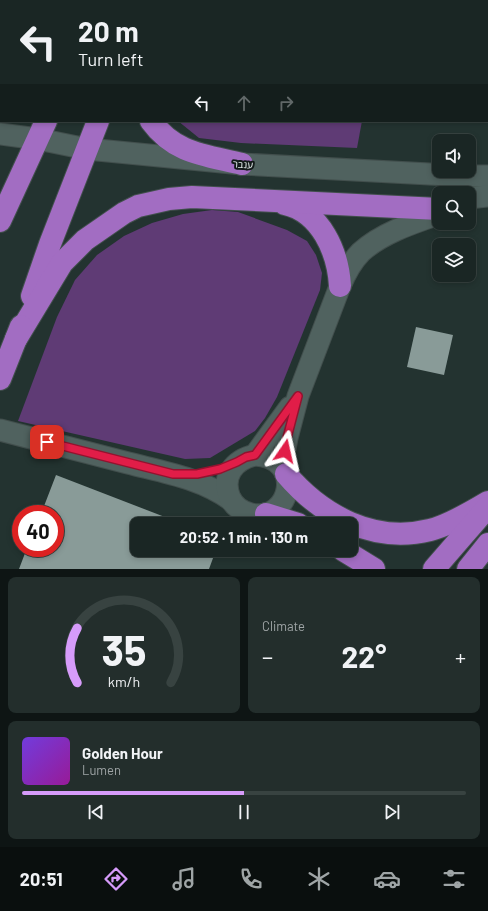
<!DOCTYPE html>
<meta charset="utf-8">
<style>
body{margin:0;font-family:Barlow,"Noto Sans Hebrew",sans-serif;background:#232e2c;color:#f1f3f6;height:100vh;display:flex;flex-direction:column;font-size:15px;white-space:nowrap}
*{box-sizing:border-box;margin:0}
p{font-size:13px;color:#9fa5a6}
.icon{flex:none;width:22px;height:22px;fill:none;stroke:currentColor;stroke-width:2;stroke-linecap:round;stroke-linejoin:round}
.map{position:relative;height:569px;overflow:hidden}
.details{display:flex;flex-direction:column;gap:8px;padding:8px;background:#0e1514;flex:1}
.details>*{flex:none}
.top-card{position:absolute;left:0px;top:0px;width:488px;height:122px;box-shadow:0 2px 6px #0003,0 0 0 1px #384341;background:#1a2624;color:#f1f3f6;overflow:hidden}
.fabs{position:absolute;left:432px;top:134px;display:grid;gap:8px}
.fabs a{display:grid;place-items:center;width:44px;height:44px;border-radius:8px;background:#1a2624;box-shadow:0 2px 6px #0003,0 0 0 1px #384341;font-size:20px}
.speed{position:absolute;left:12px;top:505px;display:flex;gap:8px;font-size:20px;font-weight:700;text-align:center}
.speed>*{display:grid;place-content:center;width:52px;height:52px;border-radius:50%;background:#1a2624;box-shadow:0 2px 6px #0003,0 0 0 1px #384341;line-height:1}
.speed .limit{border:6px solid #d22;background:#fff;color:#111}
.pin{position:absolute;display:grid;place-items:center;width:34px;height:34px;color:#fff;margin:-17px;border-radius:8px;box-shadow:0 2px 6px #0006}
.me{position:absolute;width:44px;margin:-22px;rotate:11deg;stroke-linejoin:round;filter:drop-shadow(0 0 3px #0008)}
.turn{display:flex;align-items:center;gap:14px;height:84px;padding:0 12px;font-size:18px}
.turn .icon{width:52px;height:52px;stroke-width:2.5}
.turn b{display:block;font-size:28px;line-height:34px}
.lanes{display:flex;align-items:center;height:38px;padding:0 12px;background:#0003;justify-content:center;gap:20px;direction:ltr}
.lanes .off{opacity:.35}
.big{font-size:30px;font-weight:700;line-height:1.1}
.details .widget{flex:1;display:flex;flex-direction:column;justify-content:center;gap:6px;min-width:0;padding:0 14px;border-radius:8px;background:#232e2c}
.details .dial{align-items:center;gap:0}
.dial svg{height:104px;overflow:visible;fill:none;stroke:#384341;stroke-width:7;stroke-linecap:round;text-anchor:middle}
.dial text{fill:#f1f3f6;stroke:none}
.song{display:flex;align-items:center;gap:12px}
.cover{width:48px;height:48px;border-radius:6px;background:linear-gradient(135deg,hsl(260 70% 55%),hsl(300 70% 35%))}
.played{height:4px;border-radius:2px;background:linear-gradient(90deg,#d69bfa 50%,#384341 50%)}
.keys{display:flex;justify-content:space-around;direction:ltr}
.heat{display:flex;justify-content:space-between;align-items:center;font-size:22px;direction:ltr}
.details .tiles{flex:1;display:grid;gap:8px;grid-template-columns:1fr 1fr}
.widget:last-child{grid-column:span 2}
.trip{position:absolute;left:130px;top:517px;width:228px;height:40px;border-radius:8px;background:#1a2624;box-shadow:0 2px 6px #0003,0 0 0 1px #384341;font-weight:700;line-height:40px;text-align:center}
.dock{display:flex;height:64px;justify-content:space-around;align-items:center;background:#0a0f0e;color:#9fa5a6}
.dock .icon{width:28px;height:28px}
.dock .active{color:#d69bfa}
.dock b{font-size:18px;color:#f1f3f6}
.map>svg:first-child{display:block}
.green{fill:#5f3b75}
.building{fill:#899b98}
.lines{fill:none;stroke-linecap:round;stroke-linejoin:round}
.minor-casing{stroke:#424f4d;stroke-width:23}
.highway-casing{stroke:#424f4d;stroke-width:24}
.minor{stroke:#50625f;stroke-width:21}
.highway{stroke:#a26dc2;stroke-width:22}
.route-casing{stroke:#92132f;stroke-width:10}
.route{stroke:#e11d48;stroke-width:7}
.labels{text-anchor:middle;dominant-baseline:central;stroke-width:4;stroke-linejoin:round;paint-order:stroke}
.street-label{font-size:10px;fill:#dbe4e3;stroke:#121918}
</style>
<div class="map">
<svg width="488" height="569" viewBox="0 0 488 569">
<rect width="100%" height="100%" fill="#233330"/>
<g class="green">
<polygon points="0,0 71,0 1,1 0,82"/>
<polygon points="177,0 387,0 177,1"/>
<polygon points="178,121 362,121 357,148 241,143 199,138"/>
<polygon points="212,210 238,212 287,230 307,241 316,255 322,273 320,290 277,397 265,418 255,431 210,458 185,459 18,421 57,317 75,280 97,255 124,236 152,223 183,214"/>
</g>
<g class="building">
<polygon points="416,327 453,335 444,375 407,367"/>
<polygon points="56,475 183,524 137,524 137,550 216,550 209,569 19,569 27,548 55,548 55,514 41,514"/>
</g>
<g class="lines">
<g class="minor-casing">
<g id="minor">
<polyline points="0,134 38,139 87,149 242,164 467,176 488,176"/>
<polyline points="469,198 488,196"/>
<path d="M0,430C43,441 85,452 128,463C163,472 201,478 231,500"/>
<path d="M255,455C306,458 291,523 251,514C242,512 234,506 230,498C221,476 234,460 255,455L290,407"/>
<path d="M282,466L287,438L298,396L340,286C345,274 352,261 361,252C382,233 413,223 439,214"/>
</g>
</g>
<g class="highway-casing">
<g id="highway">
<polyline points="99,1 100,0"/>
<polyline points="145,1 145,0"/>
<polyline points="0,110 1,109"/>
<path d="M151,121C175,154 205,155 242,164"/>
<path d="M285,204C321,212 338,252 340,286"/>
<polyline points="0,221 46,121"/>
<polyline points="32,296 50,244 98,121"/>
<polyline points="16,339 62,263 85,240 124,213 138,206 169,199 192,197 439,209"/>
<polyline points="0,379 21,326"/>
<path d="M286,474C322,516 374,544 430,530C447,526 473,511 488,502"/>
<polyline points="266,514 298,524"/>
<polyline points="343,550 374,569"/>
<polyline points="434,569 487,508"/>
<polyline points="468,569 488,544"/>
</g>
</g>
<use href="#minor" class="minor"/>
<use href="#highway" class="highway"/>
</g>
<g class="lines">
<g class="route-casing">
<polyline id="route" points="47,442 173,474 197,474 220,469 237,462 246,457 255,455 298,396 287,438 285,451"/>
</g>
<use href="#route" class="route"/>
</g>
<g class="labels">
<g class="street-label">
<text transform="translate(243 164) rotate(4)">ענבר</text>
</g>
</g>
</svg>
<div class="fabs">
<a><svg class="icon" aria-label="sound" viewBox="0 0 24 24"><path d="M4 9h4l5-4v14l-5-4H4zM17 9q2 3 0 6"/></svg></a>
<a><svg class="icon" aria-label="search" viewBox="0 0 24 24"><circle cx="10" cy="10" r="6"/><path d="M15 15l6 6"/></svg></a>
<a><svg class="icon" aria-label="layers" viewBox="0 0 24 24"><path d="M12 4l9 5-9 5-9-5zM3 14l9 5 9-5"/></svg></a>
</div>
<div class="speed"><div class="limit">40</div></div>
<div class="pin" style="left:47px;top:442px;background:#d93025"><svg class="icon" aria-label="arrive" viewBox="0 0 24 24"><path d="M6 21V4h12l-3 4 3 4H6"/></svg></div>
<svg class="me" style="left:285px;top:451px" viewBox="-20 -20 40 40"><path d="M0-17L14 15 0 8-14 15z" fill="#e11d48" stroke="#fff" stroke-width="4"/></svg>
<div class="trip">20:52 · 1 min · 130 m</div>
<div class="top-card">
<div class="turn"><svg class="icon" aria-label="left" viewBox="0 0 24 24"><path d="M17 20v-9H6M10 6l-5 5 5 5"/></svg><div><b>20 m</b>Turn left</div></div>
<div class="lanes"><svg class="icon" aria-label="left" viewBox="0 0 24 24"><path d="M17 20v-9H6M10 6l-5 5 5 5"/></svg><svg class="icon off" aria-label="ahead" viewBox="0 0 24 24"><path d="M12 20V5M6 11l6-6 6 6"/></svg><svg class="icon off" aria-label="right" viewBox="0 0 24 24"><path d="M7 20v-9h11M14 6l5 5-5 5"/></svg></div>
</div>
</div>
<section class="details">
<div class="tiles">
<div class="widget dial"><svg viewBox="0 0 100 80">
<path d="M14 69A42 42 0 1 1 86 69"/>
<path d="M14 69A42 42 0 0 1 14 27" stroke="#d69bfa"/>
<text x="50" y="56" font-size="32" font-weight="700">35</text>
<text x="50" y="72" font-size="11">km/h</text>
</svg></div>
<div class="widget"><p>Climate</p>
<div class="heat"><a>−</a><b class="big">22°</b><a>+</a></div>
</div>
<div class="widget">
<div class="song"><i class="cover"></i><div><b>Golden Hour</b><p>Lumen</p></div></div>
<div class="played"></div>
<div class="keys"><svg class="icon" aria-label="previous" viewBox="0 0 24 24"><path d="M18 5L8 12l10 7zM5 5v14"/></svg><svg class="icon" aria-label="pause" viewBox="0 0 24 24"><path d="M8 5v14M16 5v14"/></svg><svg class="icon" aria-label="next" viewBox="0 0 24 24"><path d="M6 5l10 7-10 7zM19 5v14"/></svg></div>
</div>
</div>
</section>
<nav class="dock">
<b>20:51</b>
<svg class="icon active" aria-label="directions" viewBox="0 0 24 24"><path d="M12 3l9 9-9 9-9-9zM9 14v-3h6M13 9l2 2-2 2"/></svg>
<svg class="icon" aria-label="music" viewBox="0 0 24 24"><path d="M9 18V5l10-2v13"/><circle cx="6" cy="18" r="3"/><circle cx="16" cy="16" r="3"/></svg>
<svg class="icon" aria-label="phone" viewBox="0 0 24 24"><path d="M5 4h4l2 5-3 2q2 4 5 5l2-3 5 2v4C11 20 4 13 5 4z"/></svg>
<svg class="icon" aria-label="climate" viewBox="0 0 24 24"><path d="M12 3v18M4 7l16 10M4 17L20 7"/></svg>
<svg class="icon" aria-label="car" viewBox="0 0 24 24"><path d="M5 17H2v-5l4-1 3-4h7l3 4 3 1v5h-3M9 17h6M6 11h13"/><circle cx="7" cy="17" r="2"/><circle cx="17" cy="17" r="2"/></svg>
<svg class="icon" aria-label="filters" viewBox="0 0 24 24"><path d="M4 7h16M4 17h16"/><circle cx="9" cy="7" r="2"/><circle cx="15" cy="17" r="2"/></svg>
</nav>
